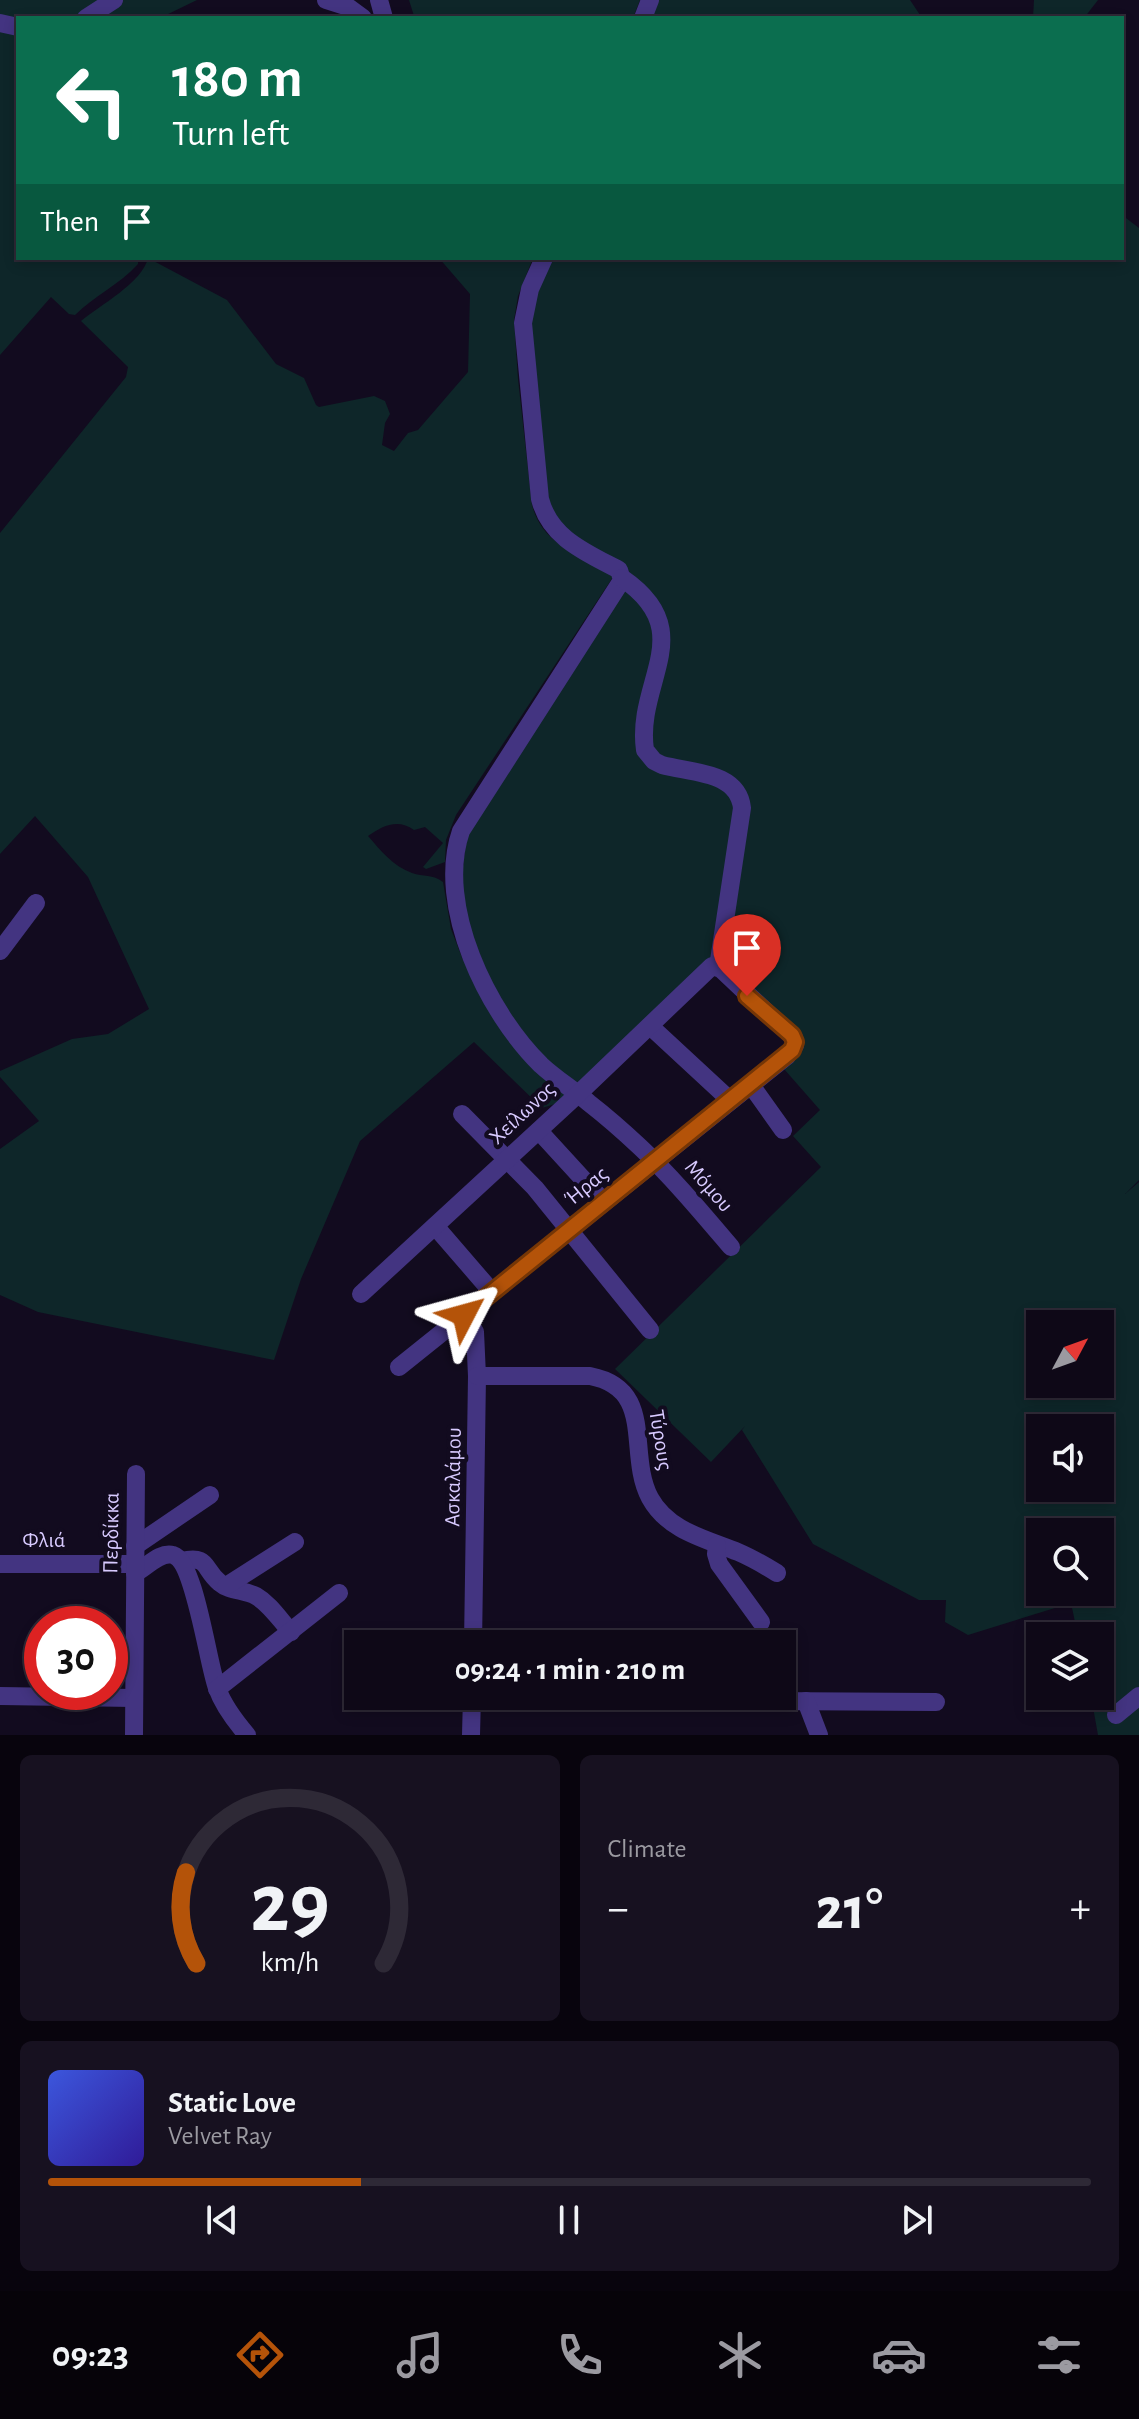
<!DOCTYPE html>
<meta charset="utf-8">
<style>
body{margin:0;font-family:"Alegreya Sans",sans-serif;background:#171120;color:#f1f3f6;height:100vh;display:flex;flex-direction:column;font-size:30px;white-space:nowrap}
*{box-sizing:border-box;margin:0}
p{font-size:26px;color:#9b9aa1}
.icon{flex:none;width:44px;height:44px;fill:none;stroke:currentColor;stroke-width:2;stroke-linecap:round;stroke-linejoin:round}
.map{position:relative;height:1735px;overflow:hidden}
.panel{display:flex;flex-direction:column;gap:20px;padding:20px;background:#08040d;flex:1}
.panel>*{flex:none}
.hud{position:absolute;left:16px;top:16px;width:1108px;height:244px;border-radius:0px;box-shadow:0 4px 12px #0003,0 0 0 2px #2e2936;background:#0b6e4f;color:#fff;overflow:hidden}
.needle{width:52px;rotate:49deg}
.buttons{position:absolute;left:1026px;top:1310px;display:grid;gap:16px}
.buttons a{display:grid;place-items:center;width:88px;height:88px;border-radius:0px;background:#0e0817;box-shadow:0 4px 12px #0003,0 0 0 2px #2e2936;font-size:40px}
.speed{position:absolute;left:24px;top:1606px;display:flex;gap:16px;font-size:40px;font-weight:700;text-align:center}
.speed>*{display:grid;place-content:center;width:104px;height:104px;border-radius:50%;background:#0e0817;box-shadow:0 4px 12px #0003,0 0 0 2px #2e2936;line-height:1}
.speed .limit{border:12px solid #d22;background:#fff;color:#111}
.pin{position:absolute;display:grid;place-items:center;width:68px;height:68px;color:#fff;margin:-82px -34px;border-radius:50% 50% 50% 0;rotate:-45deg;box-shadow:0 0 8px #0007}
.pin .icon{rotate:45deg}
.me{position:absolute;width:88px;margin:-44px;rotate:51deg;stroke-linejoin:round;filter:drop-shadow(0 0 6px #0008)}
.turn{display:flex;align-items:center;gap:28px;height:168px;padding:0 24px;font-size:36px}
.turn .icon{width:104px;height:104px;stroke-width:2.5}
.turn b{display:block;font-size:56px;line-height:68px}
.then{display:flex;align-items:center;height:76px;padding:0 24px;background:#0003;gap:16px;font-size:30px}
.big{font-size:60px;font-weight:600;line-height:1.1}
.panel .tile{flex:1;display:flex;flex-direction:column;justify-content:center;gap:12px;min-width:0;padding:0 28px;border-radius:12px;background:#171120}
.panel .dial{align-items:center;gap:0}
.dial svg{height:208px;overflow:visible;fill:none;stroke:#2e2936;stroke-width:7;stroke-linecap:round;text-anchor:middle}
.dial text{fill:#f1f3f6;stroke:none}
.song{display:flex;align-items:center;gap:24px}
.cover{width:96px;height:96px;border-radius:12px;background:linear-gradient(135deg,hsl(230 70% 55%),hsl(250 70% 35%))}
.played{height:8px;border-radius:4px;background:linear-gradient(90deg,#b45309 30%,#2e2936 30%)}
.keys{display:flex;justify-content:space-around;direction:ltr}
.heat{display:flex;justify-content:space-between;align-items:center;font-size:44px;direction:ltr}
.panel .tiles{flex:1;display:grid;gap:20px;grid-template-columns:1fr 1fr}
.tile:last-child{grid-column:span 2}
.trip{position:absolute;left:344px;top:1630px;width:452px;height:80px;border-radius:0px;background:#0e0817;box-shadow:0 4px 12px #0003,0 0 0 2px #2e2936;font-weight:600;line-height:80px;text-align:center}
.menu{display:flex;height:128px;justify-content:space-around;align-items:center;background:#060309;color:#9b9aa1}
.menu .icon{width:56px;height:56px}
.menu .current{color:#b45309}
.menu b{font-size:36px;color:#f1f3f6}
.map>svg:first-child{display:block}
.green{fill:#0e2629;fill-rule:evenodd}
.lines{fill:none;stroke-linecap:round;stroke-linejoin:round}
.street{stroke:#433481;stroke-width:18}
.route-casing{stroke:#753606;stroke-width:20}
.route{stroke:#b45309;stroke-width:14}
.labels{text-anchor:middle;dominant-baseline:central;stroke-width:8;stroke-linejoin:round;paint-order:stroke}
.street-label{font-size:22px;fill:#d8caff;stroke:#120b1f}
</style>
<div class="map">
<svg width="1139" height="1735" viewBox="0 0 1139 1735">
<rect width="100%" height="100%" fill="#120b1f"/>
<g class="green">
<path d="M0,0H197L160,18H18V258H138V264C119,285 94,296 75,315L69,314L51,297L0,355Z"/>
<polygon points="409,0 640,0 633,18 404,18 414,16"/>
<polygon points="655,0 910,0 922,18 648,18"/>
<polygon points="1034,0 1098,0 1084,18 1033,18"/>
<path d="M1122,215L1139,228V1180L1125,1194L1139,1182V1735H1098L1091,1696H1100V1636H1078L1071,1603L968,1635L945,1622L946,1600H919L813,1544L742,1430L745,1426L711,1462L615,1369L821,1167L793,1136L820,1110L784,1069L798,1054L721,959L580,1082L576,1083C528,1050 496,999 476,945C472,936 467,926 465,916C459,888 463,857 469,830L631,575L625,566L570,534L550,508L529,350L531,304L549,258H1122ZM1040,1324H1100V1384H1040ZM1040,1428H1100V1488H1040ZM1040,1532H1100V1592H1040Z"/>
<path d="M148,258L227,300L276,364L304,378L316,405L319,407L374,396L385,401L390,414L385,423L382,445L394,451L408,433L418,430L468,372L470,294L439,258H533L518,296L514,320L518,379L532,505C545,552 584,549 613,577L456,815L446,840L445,862L426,869L423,867L443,843L425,827L414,830C398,818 382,826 368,836C381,851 393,866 412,873C423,877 433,874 443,882L451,929L463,960L565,1095L555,1104L542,1108L474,1042L360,1141L301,1279L274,1360L38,1312L0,1295V1149L39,1121L0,1077V1071L72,1039L108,1034L149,1009L88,877L35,816L0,854V533L126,377L128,367L81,321C100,305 142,283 148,258Z"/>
</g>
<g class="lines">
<g class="street">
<polyline points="326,0 348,7 363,18"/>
<polyline points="379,0 384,18"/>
<polyline points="86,18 114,0"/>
<polyline points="643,18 650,0"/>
<polyline points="0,23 18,27"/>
<path d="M544,258L530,289L523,323L540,499C550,538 585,552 619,570L622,580L461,831C435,906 488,1013 541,1065C556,1079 574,1090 589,1103C607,1117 624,1132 640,1147C673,1178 702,1213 731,1247"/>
<path d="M622,578C701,632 635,681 645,750L654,761L662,765C691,773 738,771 742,808L718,967"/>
<polyline points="0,951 36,903"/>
<polyline points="650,1026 731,1101"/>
<polyline points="751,1085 783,1130"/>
<polyline points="462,1114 535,1188 650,1330"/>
<polyline points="539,1131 604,1202"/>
<polyline points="435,1226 492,1292"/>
<polyline points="361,1294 576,1096 712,966 721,969 794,1038 795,1045 787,1056 399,1367"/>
<polyline points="464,1315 475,1332 477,1376 473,1644"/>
<path d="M477,1376H590C657,1389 626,1453 650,1498C668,1531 706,1539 738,1552C752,1558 764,1565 777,1573"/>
<polyline points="717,1545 716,1554 719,1564 761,1622"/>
<polyline points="135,1546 210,1495"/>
<path d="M181,1561C210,1555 202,1568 220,1583C229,1591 245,1590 256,1596C270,1604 280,1620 291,1632"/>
<polyline points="0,1564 135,1564"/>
<path d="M135,1573C146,1568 160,1551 173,1555C195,1561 208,1665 217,1688C223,1705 235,1721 247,1735"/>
<polyline points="226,1586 295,1542"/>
<polyline points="217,1689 339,1593"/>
<polyline points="0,1696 134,1698"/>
<polyline points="374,1699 936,1702"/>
<polyline points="806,1701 819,1735"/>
<polyline points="1116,1715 1139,1696"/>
<polyline points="134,1735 136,1474"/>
<polyline points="471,1735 472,1696"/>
</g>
</g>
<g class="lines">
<g class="route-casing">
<polyline id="route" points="464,1315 792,1050 795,1042 792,1035 747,996"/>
</g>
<use href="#route" class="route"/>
</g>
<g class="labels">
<g class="street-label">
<text transform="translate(522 1113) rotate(-43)">Χείλωνος</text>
<text transform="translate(586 1186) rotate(-39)">Ήρας</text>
<text transform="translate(709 1186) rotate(49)">Μόμου</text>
<text transform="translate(661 1440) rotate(81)">Τύρους</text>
<text transform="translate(453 1477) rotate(-89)">Ασκαλάμου</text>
<text transform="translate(111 1533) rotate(-89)">Περδίκκα</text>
<text x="44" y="1540">Φλιά</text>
</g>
</g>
</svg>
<div class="buttons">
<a><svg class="needle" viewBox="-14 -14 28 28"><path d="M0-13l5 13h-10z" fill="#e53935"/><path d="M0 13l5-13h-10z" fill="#9b9aa1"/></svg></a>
<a><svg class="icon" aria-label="sound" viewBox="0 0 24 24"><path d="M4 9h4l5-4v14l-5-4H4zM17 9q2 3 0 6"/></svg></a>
<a><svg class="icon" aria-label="search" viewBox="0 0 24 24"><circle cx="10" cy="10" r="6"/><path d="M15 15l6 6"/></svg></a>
<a><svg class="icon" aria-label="layers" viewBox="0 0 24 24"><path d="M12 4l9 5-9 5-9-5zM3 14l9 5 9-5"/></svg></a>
</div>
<div class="speed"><div class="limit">30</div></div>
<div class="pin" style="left:747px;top:996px;background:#d93025"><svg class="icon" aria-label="arrive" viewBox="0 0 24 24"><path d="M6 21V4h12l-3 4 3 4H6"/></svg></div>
<svg class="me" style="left:464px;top:1315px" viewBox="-20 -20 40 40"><path d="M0-17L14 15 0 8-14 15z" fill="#b45309" stroke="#fff" stroke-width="4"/></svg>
<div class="trip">09:24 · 1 min · 210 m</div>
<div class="hud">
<div class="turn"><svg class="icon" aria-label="left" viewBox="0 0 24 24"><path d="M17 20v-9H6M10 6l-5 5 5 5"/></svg><div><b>180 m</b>Turn left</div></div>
<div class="then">Then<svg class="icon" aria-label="arrive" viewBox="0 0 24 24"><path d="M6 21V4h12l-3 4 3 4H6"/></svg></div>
</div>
</div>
<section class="panel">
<div class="tiles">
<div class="tile dial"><svg viewBox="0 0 100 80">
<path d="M14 69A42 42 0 1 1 86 69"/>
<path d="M14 69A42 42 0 0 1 10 34" stroke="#b45309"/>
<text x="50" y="56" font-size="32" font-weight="700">29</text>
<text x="50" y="72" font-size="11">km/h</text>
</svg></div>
<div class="tile"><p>Climate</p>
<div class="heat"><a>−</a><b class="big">21°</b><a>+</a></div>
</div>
<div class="tile">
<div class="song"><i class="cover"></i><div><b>Static Love</b><p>Velvet Ray</p></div></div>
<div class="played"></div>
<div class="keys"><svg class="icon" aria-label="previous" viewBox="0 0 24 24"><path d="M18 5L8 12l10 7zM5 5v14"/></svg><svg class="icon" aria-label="pause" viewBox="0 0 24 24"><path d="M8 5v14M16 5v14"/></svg><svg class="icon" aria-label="next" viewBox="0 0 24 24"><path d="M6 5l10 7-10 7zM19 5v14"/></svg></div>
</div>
</div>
</section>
<nav class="menu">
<b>09:23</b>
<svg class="icon current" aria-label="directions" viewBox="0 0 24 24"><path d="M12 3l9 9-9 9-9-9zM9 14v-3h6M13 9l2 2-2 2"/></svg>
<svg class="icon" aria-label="music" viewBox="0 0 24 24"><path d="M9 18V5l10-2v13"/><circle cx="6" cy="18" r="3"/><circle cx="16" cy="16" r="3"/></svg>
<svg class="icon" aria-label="phone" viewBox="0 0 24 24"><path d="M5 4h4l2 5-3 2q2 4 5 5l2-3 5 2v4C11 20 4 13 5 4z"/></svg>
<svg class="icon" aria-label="climate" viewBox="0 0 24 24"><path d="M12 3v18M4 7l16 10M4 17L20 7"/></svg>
<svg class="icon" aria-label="car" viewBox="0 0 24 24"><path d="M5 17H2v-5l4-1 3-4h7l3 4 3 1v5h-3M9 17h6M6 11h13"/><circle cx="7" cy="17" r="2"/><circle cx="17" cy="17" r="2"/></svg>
<svg class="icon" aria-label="filters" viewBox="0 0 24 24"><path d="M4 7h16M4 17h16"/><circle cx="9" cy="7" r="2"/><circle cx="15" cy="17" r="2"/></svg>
</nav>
